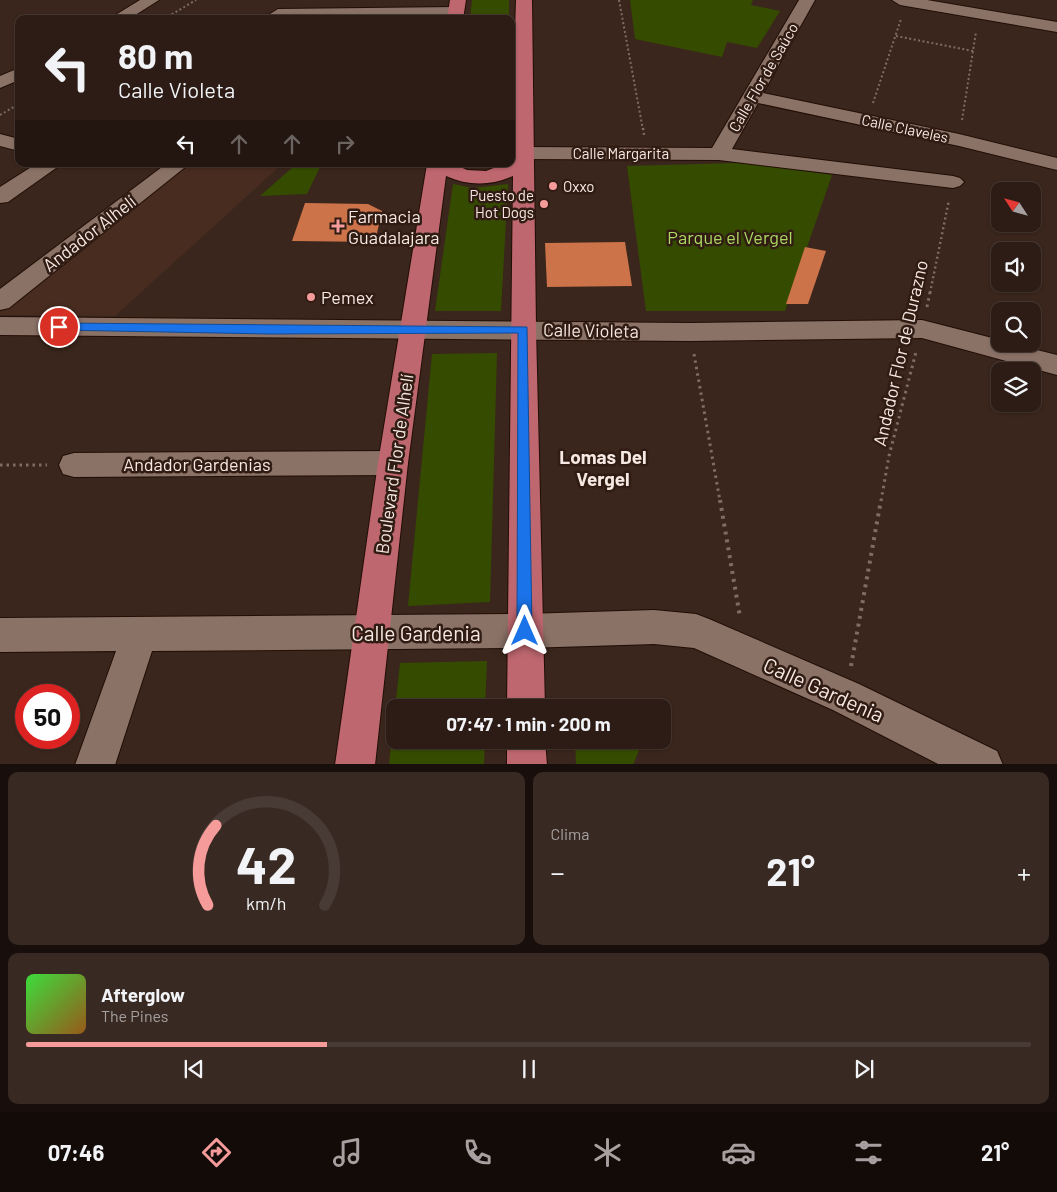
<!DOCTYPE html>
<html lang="es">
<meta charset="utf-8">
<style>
body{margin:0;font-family:Barlow,sans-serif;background:#382922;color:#f1f3f6;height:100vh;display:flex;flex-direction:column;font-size:19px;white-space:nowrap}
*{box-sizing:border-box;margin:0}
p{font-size:16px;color:#a6a1a0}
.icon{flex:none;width:28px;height:28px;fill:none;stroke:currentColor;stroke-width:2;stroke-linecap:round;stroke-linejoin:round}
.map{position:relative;height:764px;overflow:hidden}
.panel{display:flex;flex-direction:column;gap:8px;padding:8px;background:#180f0c;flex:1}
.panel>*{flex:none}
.top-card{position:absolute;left:15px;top:15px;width:500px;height:152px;border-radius:10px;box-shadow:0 1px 4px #0004,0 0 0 1px #483a34;background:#2c1c15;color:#f1f3f6;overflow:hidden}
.needle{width:32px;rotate:306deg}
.controls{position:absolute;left:991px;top:182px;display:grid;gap:10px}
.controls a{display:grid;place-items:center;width:50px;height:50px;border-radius:10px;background:#2c1c15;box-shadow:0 1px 4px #0004,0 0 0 1px #483a34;font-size:25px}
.speed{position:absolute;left:15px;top:684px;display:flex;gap:10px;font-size:25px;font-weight:700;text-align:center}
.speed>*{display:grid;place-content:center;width:65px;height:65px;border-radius:50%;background:#2c1c15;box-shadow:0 1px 4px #0004,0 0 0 1px #483a34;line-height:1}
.speed .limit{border:8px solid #d22;background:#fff;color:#111}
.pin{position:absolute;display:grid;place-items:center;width:42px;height:42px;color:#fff;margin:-21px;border:2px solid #fff;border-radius:50%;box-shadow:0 1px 5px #0007}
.me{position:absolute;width:55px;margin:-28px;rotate:0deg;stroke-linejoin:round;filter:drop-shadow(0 0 4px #0008)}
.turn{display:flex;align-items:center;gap:18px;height:105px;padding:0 20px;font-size:22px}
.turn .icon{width:65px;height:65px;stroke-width:2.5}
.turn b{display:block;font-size:35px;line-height:42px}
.lanes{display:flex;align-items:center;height:48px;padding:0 20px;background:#0003;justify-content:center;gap:25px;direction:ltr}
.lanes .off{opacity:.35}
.big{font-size:38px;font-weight:700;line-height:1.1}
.panel .tile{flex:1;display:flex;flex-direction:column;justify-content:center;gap:8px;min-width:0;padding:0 18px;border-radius:10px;background:#382922}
.panel .dial{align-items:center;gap:0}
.dial svg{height:130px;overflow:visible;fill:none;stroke:#483a34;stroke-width:7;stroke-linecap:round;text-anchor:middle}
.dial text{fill:#f1f3f6;stroke:none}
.song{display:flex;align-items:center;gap:15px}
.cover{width:60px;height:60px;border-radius:8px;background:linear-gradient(135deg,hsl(120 70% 55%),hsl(30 70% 35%))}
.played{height:5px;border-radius:2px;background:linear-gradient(90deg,#f59b9a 30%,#483a34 30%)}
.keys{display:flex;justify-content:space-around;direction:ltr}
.heat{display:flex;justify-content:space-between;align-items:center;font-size:28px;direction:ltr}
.panel .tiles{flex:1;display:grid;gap:8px;grid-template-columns:1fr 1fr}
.tile:last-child{grid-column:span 2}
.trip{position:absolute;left:386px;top:699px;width:285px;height:50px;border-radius:10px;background:#2c1c15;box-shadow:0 1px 4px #0004,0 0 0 1px #483a34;font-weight:700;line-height:50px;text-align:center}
.dock{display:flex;height:80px;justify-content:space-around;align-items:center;background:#120b08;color:#a6a1a0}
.dock .icon{width:35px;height:35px}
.dock .on{color:#f59b9a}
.dock b{font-size:22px;color:#f1f3f6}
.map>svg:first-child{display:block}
.built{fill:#482c20}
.green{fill:#354c00}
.building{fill:#cd7349}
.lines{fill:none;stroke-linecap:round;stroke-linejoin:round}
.minor-casing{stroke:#210e06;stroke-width:2}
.major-casing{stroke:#210e06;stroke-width:2}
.path-far3{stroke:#7e6d64;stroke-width:2;stroke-dasharray:2 2.5;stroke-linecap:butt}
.path-far2{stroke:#7e6d64;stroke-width:2.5;stroke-dasharray:2 3;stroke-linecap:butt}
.path-far1{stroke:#7e6d64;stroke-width:3;stroke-dasharray:2.5 4;stroke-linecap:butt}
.path{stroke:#7e6d64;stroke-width:4;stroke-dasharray:3 5;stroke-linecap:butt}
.minor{fill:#8b7267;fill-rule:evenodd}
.major{fill:#be676f;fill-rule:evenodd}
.route{fill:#1a73e8;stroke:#114b97}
.poi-dot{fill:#f59b9a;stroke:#301c13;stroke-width:2}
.labels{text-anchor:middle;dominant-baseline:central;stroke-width:5;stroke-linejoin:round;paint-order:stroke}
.far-street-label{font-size:15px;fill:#f6e8e2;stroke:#301c13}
.far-poi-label{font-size:15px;fill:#f6e8e2;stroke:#301c13;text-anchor:start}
.poi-label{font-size:18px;fill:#f6e8e2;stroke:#301c13;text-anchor:start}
.street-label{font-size:18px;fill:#f6e8e2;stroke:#301c13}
.park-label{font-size:18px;fill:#acd961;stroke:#301c13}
.neighbourhood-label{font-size:19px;font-weight:bold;fill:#f6e8e2;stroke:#301c13}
.near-street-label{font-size:21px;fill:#f6e8e2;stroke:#301c13}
</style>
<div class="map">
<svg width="1057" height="765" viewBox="0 0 1057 765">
<rect width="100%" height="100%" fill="#3a261c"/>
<polygon class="built" points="183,168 278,168 115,316 0,315 0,312"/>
<g class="green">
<polygon points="472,0 509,0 509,19 470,19"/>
<polygon points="630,0 753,0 751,5 780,11 757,48 727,42 722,57 635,39"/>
<polygon points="736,163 780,167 832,175 785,311 646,311 627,166"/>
<polygon points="294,166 320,167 307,194 260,196"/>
<polygon points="453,184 473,188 508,184 501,311 435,311"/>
<polygon points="497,353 490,602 408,606 432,354"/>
<polygon points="487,661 485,707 395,708 395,740 485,740 484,764 389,764 400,663"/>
<polygon points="575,740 643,740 633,765 576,764"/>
</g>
<g class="building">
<polygon points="305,203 368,204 382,211 375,242 292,241"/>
<polygon points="625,242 632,286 547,287 545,243"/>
<polygon points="805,247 826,251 808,304 786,304"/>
</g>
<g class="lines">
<g class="minor-casing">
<g id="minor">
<polygon points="140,0 159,0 129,19 109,19"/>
<polygon points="799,0 815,0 763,93 959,134 1057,158 1057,170 959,146 758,103 732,149 953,176 960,178 964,182 960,186 953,188 719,160 523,159 516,157 513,153 516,149 523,147 712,148"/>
<polygon points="892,0 927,0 1057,22 1057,32 900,5"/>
<polygon points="456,7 462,9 464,12 462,15 278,19 270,14 278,9"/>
<polygon points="19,68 19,80 0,88 0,76"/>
<polygon points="0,134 19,139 19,151 0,146"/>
<polygon points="36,164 59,164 56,168 8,202 0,203 0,187"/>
<polygon points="166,164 189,164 9,308 0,310 0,289"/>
<polygon points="0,317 690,323 922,320 1000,340 1000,344 1013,344 1057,355 1057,375 922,338 690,341 0,335"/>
<polygon points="393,451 404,454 408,463 404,472 393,475 74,477 63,474 59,465 63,456 74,453"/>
<polygon points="654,610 696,614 709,619 859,684 997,751 1003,765 940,765 833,710 694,648 654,644 525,648 152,651 115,765 75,765 116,651 0,652 0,618 525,614"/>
</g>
</g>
<g class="major-casing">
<g id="major">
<polygon points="450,0 466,0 463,19 447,19"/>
<path d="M516,0H532L536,329L545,708H507L513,176C491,186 468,186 446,176L408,463L375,765H335L378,463L427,164H454L467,170L486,171L504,164H511Z"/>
<polygon points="507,740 545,740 547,765 507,765"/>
</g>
</g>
<g class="path-far3">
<polyline points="619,0 643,130"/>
<polyline points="164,19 196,0"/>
<polyline points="896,36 973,51"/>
<polyline points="873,103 901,19"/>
<polyline points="0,115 19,104"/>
<polyline points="962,120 976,32"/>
</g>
<g class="path-far2">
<polyline points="643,128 644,135"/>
<polyline points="930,293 949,200"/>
</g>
<g class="path-far1">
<polyline points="927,307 930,292"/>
<polyline points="694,354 720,501"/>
<polyline points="0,465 47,465"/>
<polyline points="881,501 889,456 916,352"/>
</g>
<g class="path">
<polyline points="720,500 740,617"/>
<polyline points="851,666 881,500"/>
</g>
<use href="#minor" class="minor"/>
<use href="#major" class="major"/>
</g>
<polygon class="route" points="59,323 527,327 532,631 530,636 525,638 520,636 517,631 518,333 270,334 59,330 54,327"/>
<g class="poi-dot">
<circle cx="553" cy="186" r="5"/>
<circle cx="544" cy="204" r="5"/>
<path d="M335.5 218.5h5v5h5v5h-5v5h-5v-5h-5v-5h5z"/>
<circle cx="311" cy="297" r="5"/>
</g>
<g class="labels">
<g class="far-street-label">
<text transform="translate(763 77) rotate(-60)">Calle Flor de Saúco</text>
<text transform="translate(905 128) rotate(12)">Calle Claveles</text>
<text x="621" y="153">Calle Margarita</text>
</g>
<g class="far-poi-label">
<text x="563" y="186">Oxxo</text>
<text x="534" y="195" text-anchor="end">Puesto de<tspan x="534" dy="17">Hot Dogs</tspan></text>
</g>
<g class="poi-label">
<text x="348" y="216">Farmacia<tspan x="348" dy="21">Guadalajara</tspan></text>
<text x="321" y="297">Pemex</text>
</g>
<g class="street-label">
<text transform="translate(89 233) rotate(-38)">Andador Alhelí</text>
<text transform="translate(591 330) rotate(1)">Calle Violeta</text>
<text transform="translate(900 353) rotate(-77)">Andador Flor de Durazno</text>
<text x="197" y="464">Andador Gardenias</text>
<text transform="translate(394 464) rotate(-82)">Boulevard Flor de Alhelí</text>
</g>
<g class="park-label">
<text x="730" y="237">Parque el Vergel</text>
</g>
<g class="neighbourhood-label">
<text x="603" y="456">Lomas Del<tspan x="603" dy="22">Vergel</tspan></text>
</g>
<g class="near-street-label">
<text x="416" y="632">Calle Gardenia</text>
<text transform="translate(824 689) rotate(24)">Calle Gardenia</text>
</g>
</g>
</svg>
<div class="controls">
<a><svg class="needle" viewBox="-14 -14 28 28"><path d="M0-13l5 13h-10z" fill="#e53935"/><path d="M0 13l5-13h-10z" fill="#a6a1a0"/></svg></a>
<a><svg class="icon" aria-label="sound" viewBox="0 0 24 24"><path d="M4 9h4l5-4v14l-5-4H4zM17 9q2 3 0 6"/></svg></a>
<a><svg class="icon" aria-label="search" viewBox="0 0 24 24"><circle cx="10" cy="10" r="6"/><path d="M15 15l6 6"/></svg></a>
<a><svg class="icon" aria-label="layers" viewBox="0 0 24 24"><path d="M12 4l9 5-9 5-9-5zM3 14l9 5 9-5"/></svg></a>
</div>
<div class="speed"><div class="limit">50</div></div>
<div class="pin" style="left:59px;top:327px;background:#d93025"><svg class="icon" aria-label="arrive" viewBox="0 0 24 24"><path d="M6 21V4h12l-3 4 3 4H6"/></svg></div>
<svg class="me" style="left:525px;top:631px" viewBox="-20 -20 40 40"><path d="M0-17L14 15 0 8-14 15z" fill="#1a73e8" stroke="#fff" stroke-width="4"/></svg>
<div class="trip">07:47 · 1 min · 200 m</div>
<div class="top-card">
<div class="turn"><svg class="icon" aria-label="left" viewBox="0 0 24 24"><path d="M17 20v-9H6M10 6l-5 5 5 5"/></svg><div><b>80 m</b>Calle Violeta</div></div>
<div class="lanes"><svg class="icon" aria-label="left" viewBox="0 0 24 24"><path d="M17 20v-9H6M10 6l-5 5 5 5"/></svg><svg class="icon off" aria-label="ahead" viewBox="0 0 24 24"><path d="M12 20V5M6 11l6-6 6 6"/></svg><svg class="icon off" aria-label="ahead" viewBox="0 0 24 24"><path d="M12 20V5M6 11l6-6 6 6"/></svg><svg class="icon off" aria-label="right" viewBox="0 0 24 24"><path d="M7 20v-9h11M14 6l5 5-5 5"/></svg></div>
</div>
</div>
<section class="panel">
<div class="tiles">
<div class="tile dial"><svg viewBox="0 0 100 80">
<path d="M14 69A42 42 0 1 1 86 69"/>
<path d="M14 69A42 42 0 0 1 19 20" stroke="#f59b9a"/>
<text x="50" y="56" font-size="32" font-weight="700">42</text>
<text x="50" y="72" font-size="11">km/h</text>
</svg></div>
<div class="tile"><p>Clima</p>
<div class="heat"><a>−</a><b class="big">21°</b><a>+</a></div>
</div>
<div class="tile">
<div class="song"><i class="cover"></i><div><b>Afterglow</b><p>The Pines</p></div></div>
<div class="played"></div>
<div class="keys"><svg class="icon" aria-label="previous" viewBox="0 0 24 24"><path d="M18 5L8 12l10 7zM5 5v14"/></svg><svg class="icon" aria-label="pause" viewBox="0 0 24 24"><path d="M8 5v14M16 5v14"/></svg><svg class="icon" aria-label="next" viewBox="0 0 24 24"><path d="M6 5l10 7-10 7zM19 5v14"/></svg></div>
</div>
</div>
</section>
<nav class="dock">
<b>07:46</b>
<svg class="icon on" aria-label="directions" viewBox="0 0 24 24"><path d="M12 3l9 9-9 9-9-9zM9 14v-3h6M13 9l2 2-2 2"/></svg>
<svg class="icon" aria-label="music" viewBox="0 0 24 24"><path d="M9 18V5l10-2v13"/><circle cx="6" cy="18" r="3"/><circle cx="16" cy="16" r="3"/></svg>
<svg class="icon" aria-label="phone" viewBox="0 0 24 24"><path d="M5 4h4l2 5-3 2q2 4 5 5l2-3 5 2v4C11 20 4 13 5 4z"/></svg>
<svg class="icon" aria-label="climate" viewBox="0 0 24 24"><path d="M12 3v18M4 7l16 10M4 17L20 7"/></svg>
<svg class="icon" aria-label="car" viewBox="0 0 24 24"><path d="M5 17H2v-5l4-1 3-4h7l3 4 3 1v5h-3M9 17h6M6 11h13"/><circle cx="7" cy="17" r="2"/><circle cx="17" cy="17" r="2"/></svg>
<svg class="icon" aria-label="filters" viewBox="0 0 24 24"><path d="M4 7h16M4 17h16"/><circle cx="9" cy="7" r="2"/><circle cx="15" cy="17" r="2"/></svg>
<b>21°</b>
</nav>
